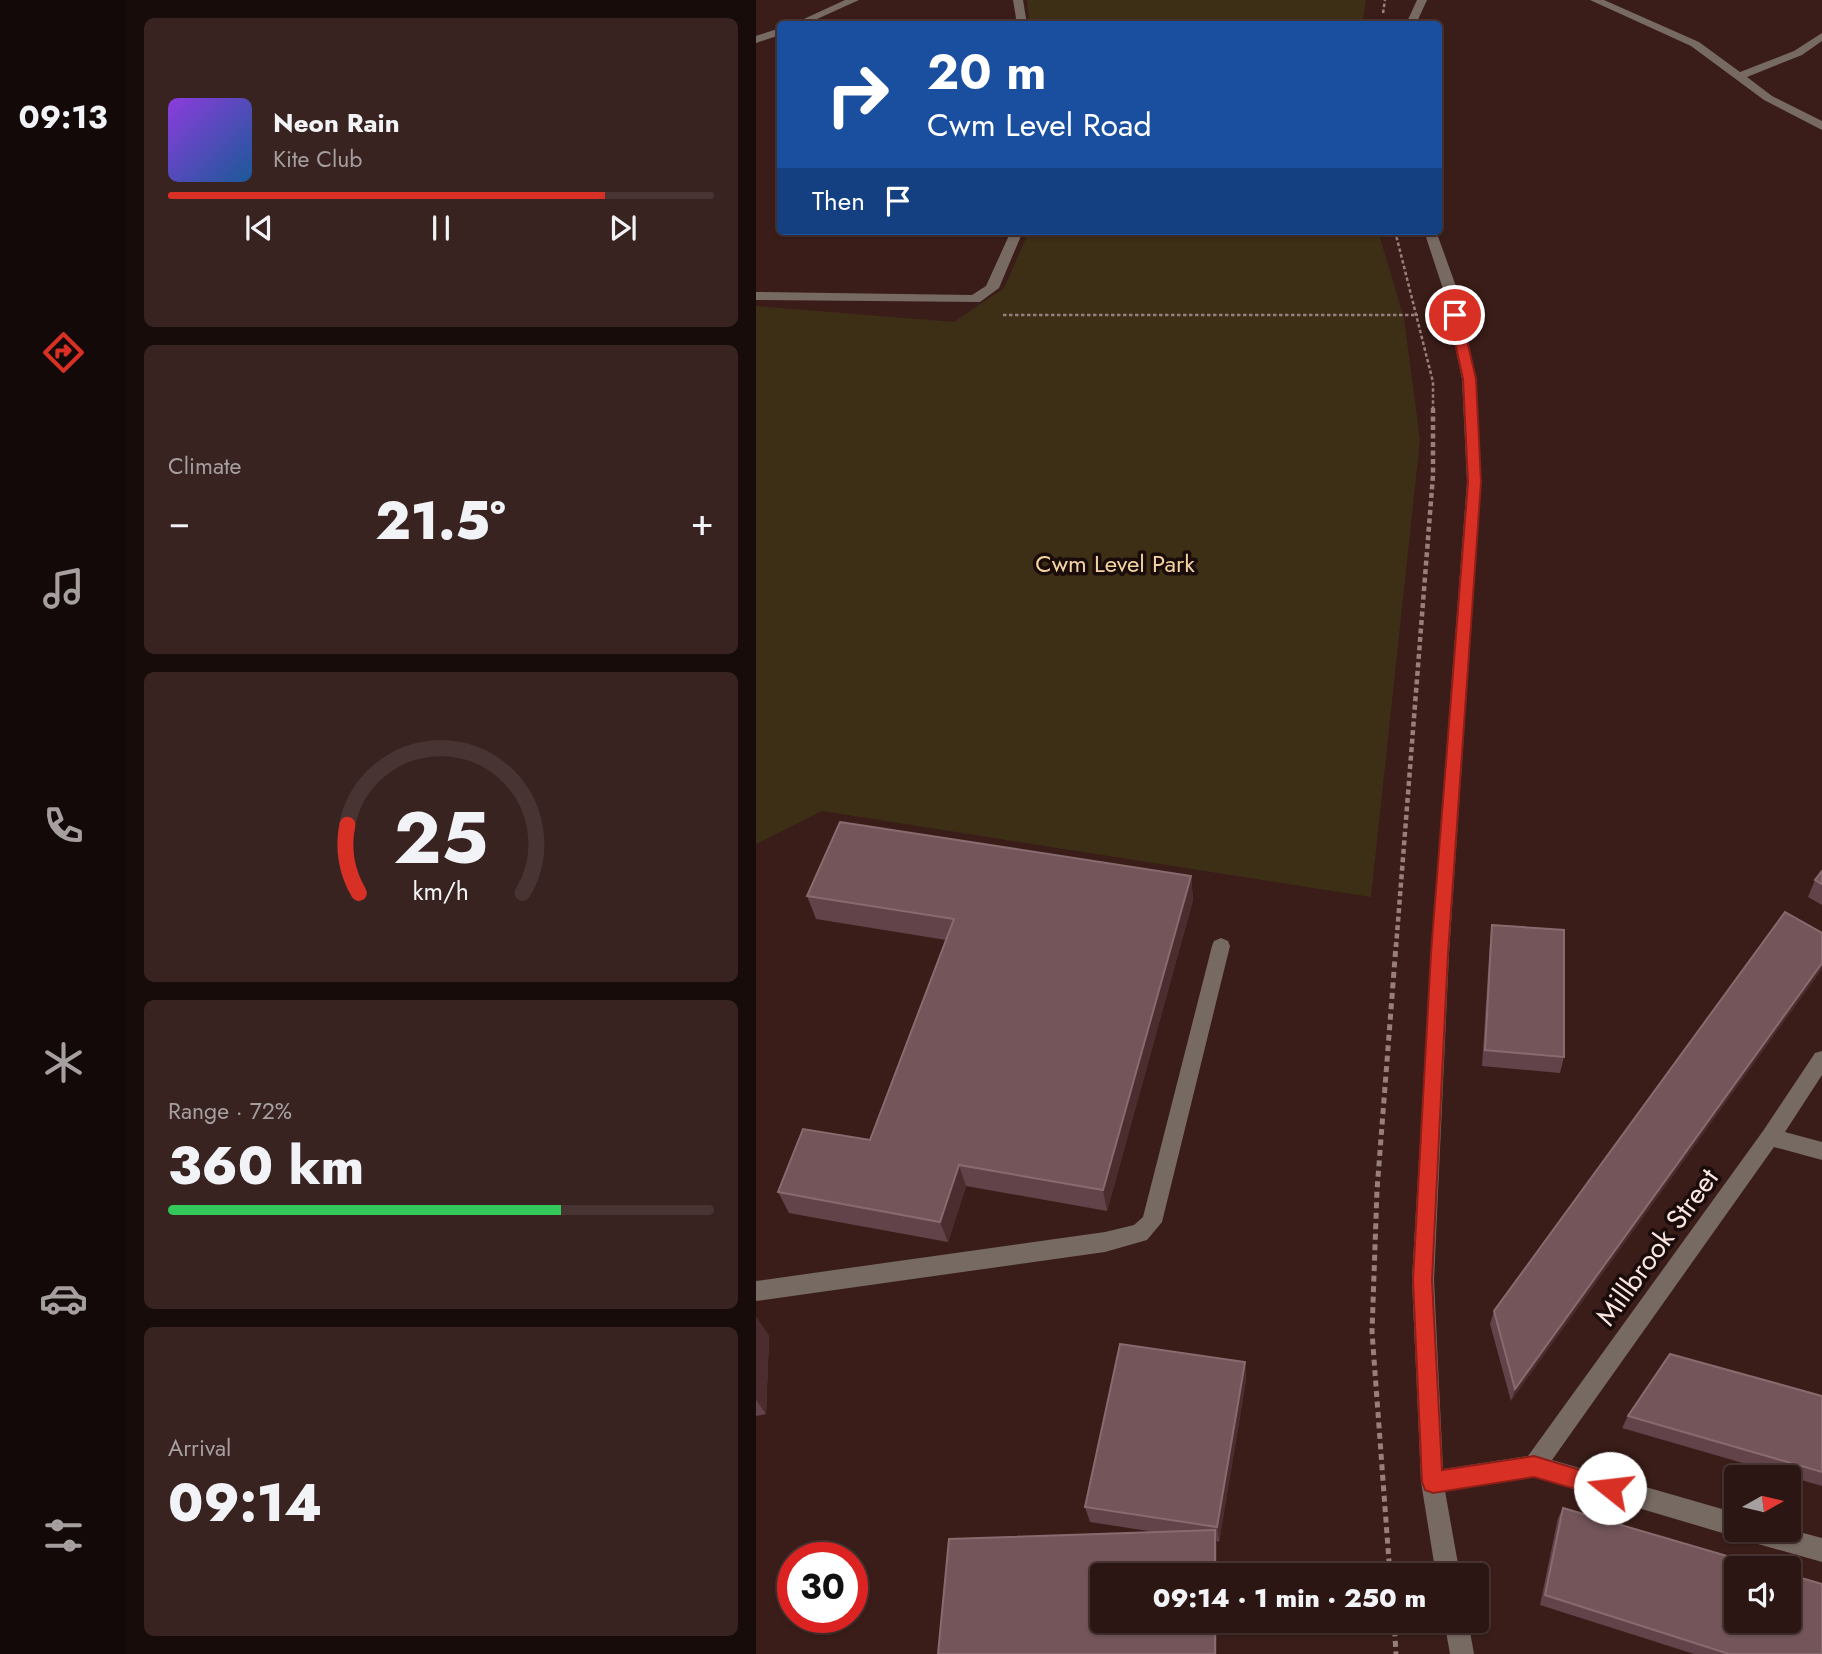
<!DOCTYPE html>
<meta charset="utf-8">
<style>
body{margin:0;font-family:Jost,sans-serif;background:#382321;color:#f1f3f6;height:100vh;display:flex;flex-direction:column;font-size:26px;white-space:nowrap}
*{box-sizing:border-box;margin:0}
p{font-size:23px;color:#a69fa0}
.icon{flex:none;width:38px;height:38px;fill:none;stroke:currentColor;stroke-width:2;stroke-linecap:round;stroke-linejoin:round}
.map{position:relative;flex:1;overflow:hidden}
.details{display:flex;flex-direction:column;gap:18px;padding:18px;background:#180c0a;width:630px}
.details>*{flex:none}
.top-card{position:absolute;left:21px;top:21px;width:665px;height:214px;border-radius:7px;box-shadow:0 2px 5px #0004,0 0 0 2px #483533;background:#1a4fa0;color:#fff;overflow:hidden}
.needle{width:46px;rotate:82deg}
.fabs{position:absolute;left:968px;top:1465px;display:grid;gap:14px}
.fabs a{display:grid;place-items:center;width:77px;height:77px;border-radius:7px;background:#2c1613;box-shadow:0 2px 5px #0004,0 0 0 2px #483533;font-size:35px}
.speed{position:absolute;left:21px;top:1542px;display:flex;gap:14px;font-size:35px;font-weight:700;text-align:center}
.speed>*{display:grid;place-content:center;width:91px;height:91px;border-radius:50%;background:#2c1613;box-shadow:0 2px 5px #0004,0 0 0 2px #483533;line-height:1}
.speed .limit{border:10px solid #d22;background:#fff;color:#111}
.pin{position:absolute;display:grid;place-items:center;width:60px;height:60px;color:#fff;margin:-30px;border:4px solid #fff;border-radius:50%;box-shadow:0 2px 7px #0007}
.me{position:absolute;width:77px;margin:-38px;rotate:286deg;stroke-linejoin:round;filter:drop-shadow(0 0 5px #0008)}
.turn{display:flex;align-items:center;gap:24px;height:147px;padding:0 35px;font-size:32px}
.turn .icon{width:91px;height:91px;stroke-width:2.5}
.turn b{display:block;font-size:49px;line-height:60px}
.then{display:flex;align-items:center;height:66px;padding:0 35px;background:#0003;gap:14px;font-size:26px}
.big{font-size:52px;font-weight:800;line-height:1.1}
.details .widget{flex:1;display:flex;flex-direction:column;justify-content:center;gap:10px;min-width:0;padding:0 24px;border-radius:10px;background:#382321}
.details .dial{align-items:center;gap:0}
.dial svg{height:182px;overflow:visible;fill:none;stroke:#483533;stroke-width:7;stroke-linecap:round;text-anchor:middle}
.dial text{fill:#f1f3f6;stroke:none}
.song{display:flex;align-items:center;gap:21px}
.cover{width:84px;height:84px;border-radius:10px;background:linear-gradient(135deg,hsl(270 70% 55%),hsl(210 70% 35%))}
.played{height:7px;border-radius:4px;background:linear-gradient(90deg,#d93025 80%,#483533 80%)}
.keys{display:flex;justify-content:space-around;direction:ltr}
.heat{display:flex;justify-content:space-between;align-items:center;font-size:38px;direction:ltr}
.charge{height:10px;border-radius:5px;background:linear-gradient(90deg,#34c759 72%,#483533 0)}
.trip{position:absolute;left:334px;top:1563px;width:399px;height:70px;border-radius:7px;background:#2c1613;box-shadow:0 2px 5px #0004,0 0 0 2px #483533;font-weight:800;line-height:70px;text-align:center}
main{display:flex;flex:1;min-height:0}
.menu{display:flex;flex-direction:column;width:126px;justify-content:space-around;align-items:center;background:#120908;color:#a69fa0}
.menu .icon{width:49px;height:49px}
.menu .active{color:#d93025}
.menu b{font-size:32px;color:#f1f3f6}
.map>svg:first-child{display:block}
.green{fill:#3d2e16}
.lines{fill:none;stroke-linecap:round;stroke-linejoin:round}
.path-far2{stroke:#987f7b;stroke-width:2.5;stroke-dasharray:3.5 2.5;stroke-linecap:butt}
.path-far1{stroke:#987f7b;stroke-width:4.5;stroke-dasharray:5 3.5;stroke-linecap:butt}
.path{stroke:#987f7b;stroke-width:5;stroke-dasharray:6 4.5;stroke-linecap:butt}
.minor{fill:#776a62;fill-rule:evenodd}
.wall{fill:#624349}
.shaded-wall{fill:#4b2d2f}
.building{fill:#73555a;stroke:#886b6f;stroke-width:2}
.route{fill:#d93025;stroke:#8d1f18;stroke-width:2}
.labels{text-anchor:middle;dominant-baseline:central;stroke-width:7;stroke-linejoin:round;paint-order:stroke}
.park-label{font-size:24px;fill:#f3d3a1;stroke:#190c0a}
.near-street-label{font-size:28px;fill:#fae5e1;stroke:#190c0a}
</style>
<main>
<nav class="menu">
<b>09:13</b>
<svg class="icon active" aria-label="directions" viewBox="0 0 24 24"><path d="M12 3l9 9-9 9-9-9zM9 14v-3h6M13 9l2 2-2 2"/></svg>
<svg class="icon" aria-label="music" viewBox="0 0 24 24"><path d="M9 18V5l10-2v13"/><circle cx="6" cy="18" r="3"/><circle cx="16" cy="16" r="3"/></svg>
<svg class="icon" aria-label="phone" viewBox="0 0 24 24"><path d="M5 4h4l2 5-3 2q2 4 5 5l2-3 5 2v4C11 20 4 13 5 4z"/></svg>
<svg class="icon" aria-label="climate" viewBox="0 0 24 24"><path d="M12 3v18M4 7l16 10M4 17L20 7"/></svg>
<svg class="icon" aria-label="car" viewBox="0 0 24 24"><path d="M5 17H2v-5l4-1 3-4h7l3 4 3 1v5h-3M9 17h6M6 11h13"/><circle cx="7" cy="17" r="2"/><circle cx="17" cy="17" r="2"/></svg>
<svg class="icon" aria-label="filters" viewBox="0 0 24 24"><path d="M4 7h16M4 17h16"/><circle cx="9" cy="7" r="2"/><circle cx="15" cy="17" r="2"/></svg>
</nav>
<section class="details">
<div class="widget">
<div class="song"><i class="cover"></i><div><b>Neon Rain</b><p>Kite Club</p></div></div>
<div class="played"></div>
<div class="keys"><svg class="icon" aria-label="previous" viewBox="0 0 24 24"><path d="M18 5L8 12l10 7zM5 5v14"/></svg><svg class="icon" aria-label="pause" viewBox="0 0 24 24"><path d="M8 5v14M16 5v14"/></svg><svg class="icon" aria-label="next" viewBox="0 0 24 24"><path d="M6 5l10 7-10 7zM19 5v14"/></svg></div>
</div>
<div class="widget"><p>Climate</p>
<div class="heat"><a>−</a><b class="big">21.5°</b><a>+</a></div>
</div>
<div class="widget dial"><svg viewBox="0 0 100 80">
<path d="M14 69A42 42 0 1 1 86 69"/>
<path d="M14 69A42 42 0 0 1 9 39" stroke="#d93025"/>
<text x="50" y="56" font-size="32" font-weight="700">25</text>
<text x="50" y="72" font-size="11">km/h</text>
</svg></div>
<div class="widget"><p>Range · 72%</p><b class="big">360 km</b><div class="charge"></div></div>
<div class="widget"><p>Arrival</p><b class="big">09:14</b></div>
</section>
<div class="map">
<svg width="1066" height="1654" viewBox="0 0 1066 1654">
<rect width="100%" height="100%" fill="#3a1d19"/>
<g class="green">
<polygon points="271,0 610,0 606,24 273,24"/>
<polygon points="273,231 622,231 648,318 664,440 615,897 66,811 0,844 0,306 198,322 248,288"/>
</g>
<g class="lines">
<g class="path-far2">
<polyline points="627,13 629,0"/>
<polyline points="639,231 677,382 677,410"/>
<polyline points="247,315 662,315"/>
</g>
<polyline class="path-far1" points="640,947 677,475 677,408"/>
<g class="path">
<polyline points="634,1575 616,1332 621,1190 640,945"/>
<polyline points="638,1620 640,1654"/>
</g>
<g class="minor">
<polygon points="89,0 103,0 50,24 37,24"/>
<polygon points="257,0 267,0 271,24 261,24"/>
<polygon points="661,0 671,0 660,24 650,24"/>
<polygon points="834,0 848,0 943,42 984,72 1038,51 1066,33 1066,41 1046,55 991,77 1016,96 1066,121 1066,130 1008,100 935,46"/>
<polygon points="24,28 24,35 0,43 0,36"/>
<polygon points="255,231 267,231 243,288 224,302 0,300 0,292 216,295 230,286"/>
<polygon points="668,231 680,231 701,289 720,379 725,482 693,953 678,1280 687,1469 772,1456 1007,1131 1059,1053 1066,1051 1066,1075 1029,1132 1066,1142 1066,1160 1018,1147 796,1460 980,1513 980,1530 1032,1529 1066,1538 1066,1562 995,1542 985,1534 980,1537 778,1477 689,1491 704,1575 680,1575 665,1482 656,1280 675,953 711,482 706,379 687,289"/>
<polygon points="465,938 472,941 474,946 406,1222 391,1240 349,1252 0,1301 0,1281 349,1232 378,1225 387,1217 456,946 458,941"/>
<polygon points="688,1620 712,1620 718,1654 694,1654"/>
</g>
</g>
<g class="wall">
<polygon points="1066,871 1066,905 1052,897 1059,880"/>
<polygon points="435,876 437,900 351,1211 210,1186 192,1242 33,1213 22,1192 114,1140 190,940 60,919 51,896"/>
<polygon points="1029,912 755,1401 734,1324 738,1311"/>
<polygon points="736,925 808,1057 804,1073 726,1066 734,941"/>
<polygon points="0,1317 13,1336 10,1414 0,1416"/>
<polygon points="364,1344 489,1362 490,1380 463,1542 460,1541 461,1575 346,1575 346,1620 461,1620 461,1654 182,1654 193,1539 399,1532 334,1522 329,1507"/>
<polygon points="1066,1396 1066,1486 866,1428 872,1416"/>
<polygon points="807,1508 1066,1654 938,1654 784,1605 802,1518"/>
</g>
<g class="shaded-wall">
<polygon points="435,876 437,900 351,1211 347,1190"/>
<polygon points="1066,963 1066,969 755,1401 759,1389"/>
<polygon points="203,1165 210,1186 192,1242 184,1222"/>
<polygon points="0,1317 13,1336 10,1414 0,1400"/>
<polygon points="489,1362 490,1380 463,1542 461,1527"/>
<polygon points="459,1530 461,1545 461,1575 459,1575"/>
<rect x="459" y="1620" width="2" height="34"/>
</g>
<g class="building">
<polygon points="84,822 435,876 347,1190 203,1165 184,1222 22,1192 47,1129 114,1140 198,919 51,896"/>
<polygon points="1066,871 1066,884 1059,880"/>
<polygon points="1029,912 1066,933 1066,963 759,1389 738,1311"/>
<polygon points="736,925 808,930 808,1057 729,1050"/>
<polygon points="364,1344 489,1362 461,1527 329,1507"/>
<polygon points="914,1354 1066,1396 1066,1472 872,1416"/>
<polygon points="807,1508 1012,1568 980,1568 980,1620 1032,1620 1032,1574 1066,1584 1066,1654 973,1654 789,1595"/>
<polygon points="459,1530 459,1575 346,1575 346,1620 459,1620 459,1654 182,1654 193,1539"/>
</g>
<polygon class="route" points="699,312 705,315 720,379 725,482 692,953 676,1280 686,1470 778,1456 861,1481 864,1488 861,1496 854,1499 778,1477 677,1493 669,1490 666,1482 657,1280 675,953 712,482 707,379 693,315"/>
<g class="labels">
<g class="park-label">
<text x="359" y="563">Cwm Level Park</text>
</g>
<g class="near-street-label">
<text transform="translate(901 1247) rotate(-54)">Millbrook Street</text>
</g>
</g>
</svg>
<div class="fabs">
<a><svg class="needle" viewBox="-14 -14 28 28"><path d="M0-13l5 13h-10z" fill="#e53935"/><path d="M0 13l5-13h-10z" fill="#a69fa0"/></svg></a>
<a><svg class="icon" aria-label="sound" viewBox="0 0 24 24"><path d="M4 9h4l5-4v14l-5-4H4zM17 9q2 3 0 6"/></svg></a>
</div>
<div class="speed"><div class="limit">30</div></div>
<div class="pin" style="left:699px;top:315px;background:#d93025"><svg class="icon" aria-label="arrive" viewBox="0 0 24 24"><path d="M6 21V4h12l-3 4 3 4H6"/></svg></div>
<svg class="me" style="left:854px;top:1488px" viewBox="-20 -20 40 40"><circle r="19" fill="#fff"/><path d="M0-13L10 11 0 6-10 11z" fill="#d93025"/></svg>
<div class="trip">09:14 · 1 min · 250 m</div>
<div class="top-card">
<div class="turn"><svg class="icon" aria-label="right" viewBox="0 0 24 24"><path d="M7 20v-9h11M14 6l5 5-5 5"/></svg><div><b>20 m</b>Cwm Level Road</div></div>
<div class="then">Then<svg class="icon" aria-label="arrive" viewBox="0 0 24 24"><path d="M6 21V4h12l-3 4 3 4H6"/></svg></div>
</div>
</div>
</main>
